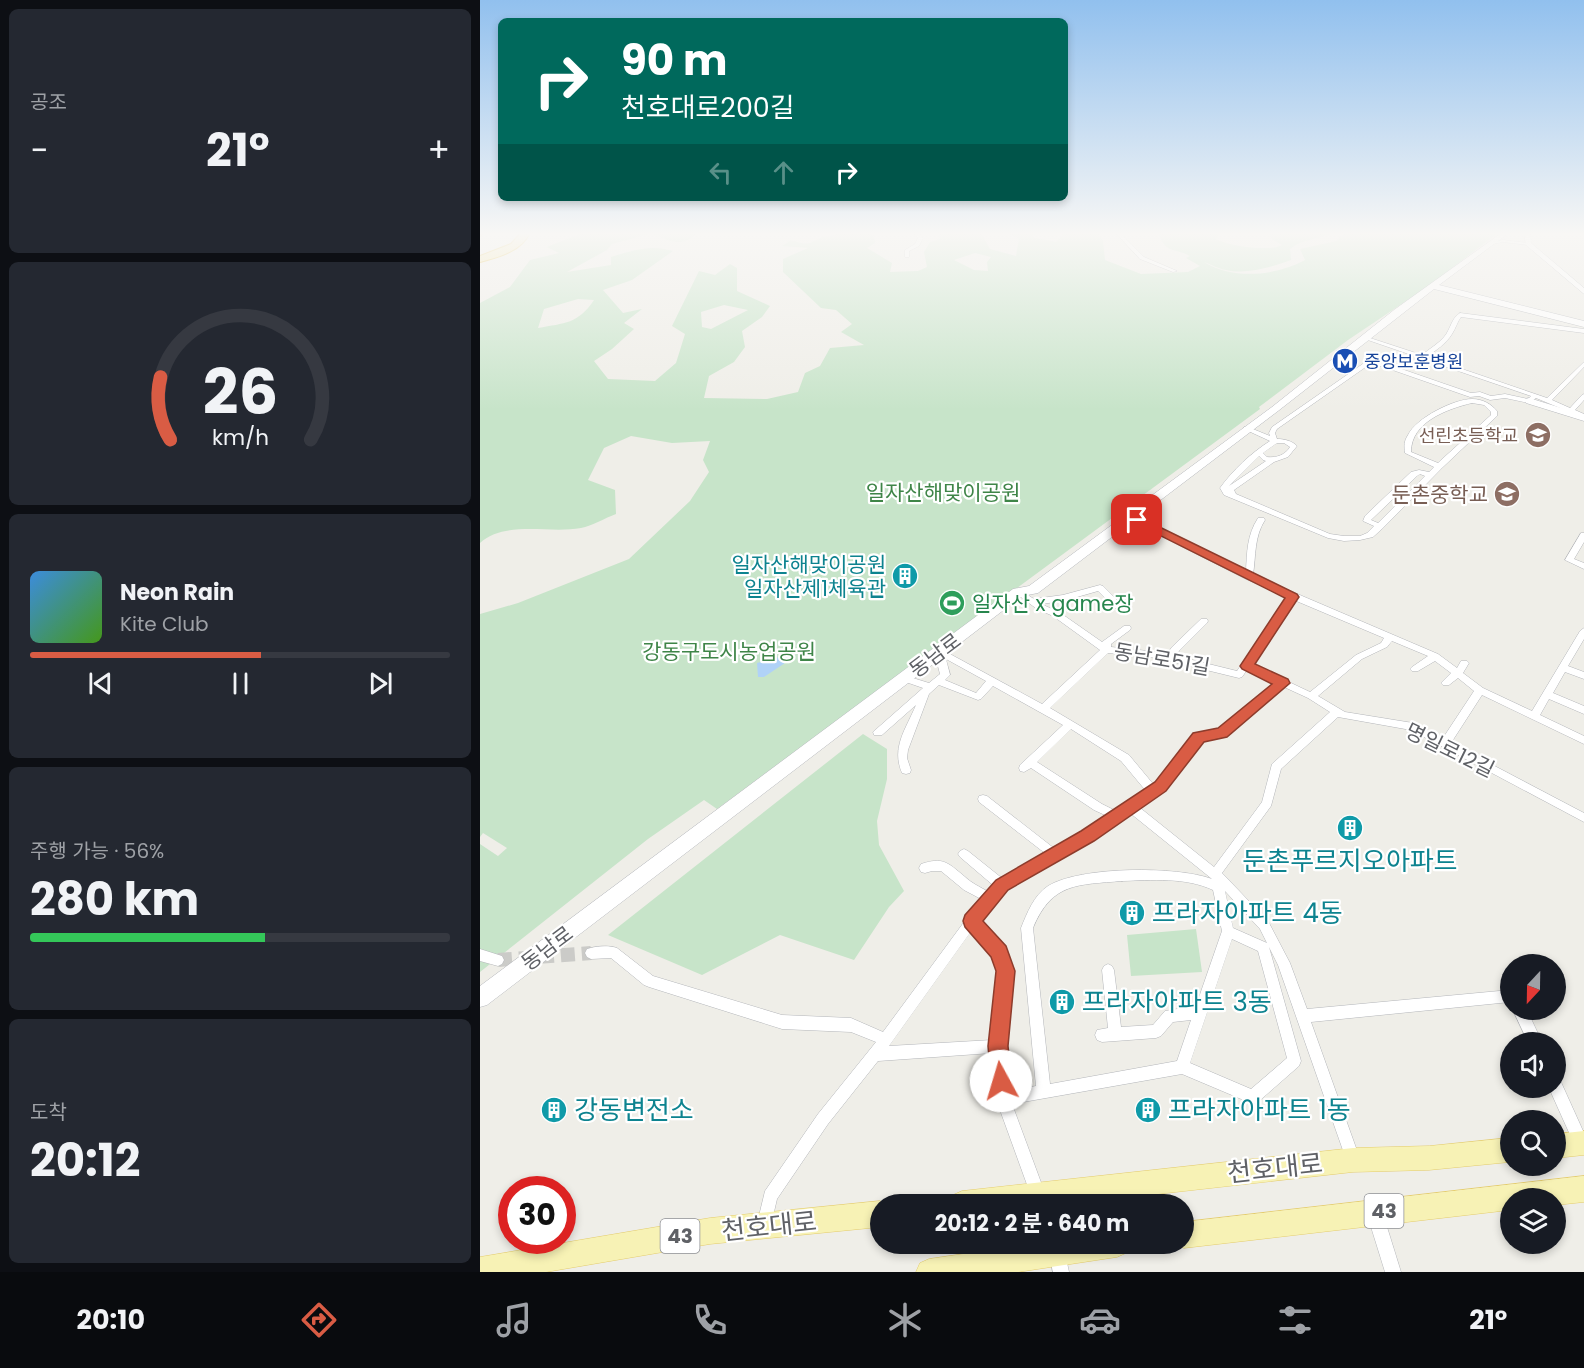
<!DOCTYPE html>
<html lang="ko">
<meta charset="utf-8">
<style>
body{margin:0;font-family:Poppins,"Noto Sans KR",sans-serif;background:#242831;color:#f1f3f6;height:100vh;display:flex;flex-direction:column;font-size:22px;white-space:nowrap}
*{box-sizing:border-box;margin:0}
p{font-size:20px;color:#9ea1a6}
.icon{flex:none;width:33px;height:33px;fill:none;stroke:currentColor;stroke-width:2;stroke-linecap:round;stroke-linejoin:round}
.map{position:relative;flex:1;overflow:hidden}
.panel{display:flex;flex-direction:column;gap:9px;padding:9px;background:#0d0f14;width:480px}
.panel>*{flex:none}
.guide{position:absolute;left:18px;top:18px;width:570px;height:183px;border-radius:9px;box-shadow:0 3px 9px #0003;background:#00695c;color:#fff;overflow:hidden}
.needle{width:39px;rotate:202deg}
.buttons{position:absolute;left:1020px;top:954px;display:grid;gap:12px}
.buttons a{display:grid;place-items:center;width:66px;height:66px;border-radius:50%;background:#171b24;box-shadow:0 3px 9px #0003;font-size:30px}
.speed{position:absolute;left:18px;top:1176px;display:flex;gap:12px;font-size:30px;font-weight:700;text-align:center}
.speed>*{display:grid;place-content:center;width:78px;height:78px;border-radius:50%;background:#171b24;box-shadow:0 3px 9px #0003;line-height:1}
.speed .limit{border:9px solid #d22;background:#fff;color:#111}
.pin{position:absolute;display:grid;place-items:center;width:51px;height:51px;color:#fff;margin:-26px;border-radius:12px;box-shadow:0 3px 9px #0006}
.me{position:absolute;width:66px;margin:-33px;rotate:354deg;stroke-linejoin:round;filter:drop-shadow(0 0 4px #0008)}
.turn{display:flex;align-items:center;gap:21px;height:126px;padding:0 24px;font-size:27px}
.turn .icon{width:78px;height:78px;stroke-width:2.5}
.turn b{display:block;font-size:42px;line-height:51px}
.lanes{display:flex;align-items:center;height:57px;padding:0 24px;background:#0003;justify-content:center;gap:30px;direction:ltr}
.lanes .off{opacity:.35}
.big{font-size:45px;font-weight:700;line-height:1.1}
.panel .tile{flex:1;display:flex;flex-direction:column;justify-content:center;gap:9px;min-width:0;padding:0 21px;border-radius:9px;background:#242831}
.panel .dial{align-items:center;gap:0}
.dial svg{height:156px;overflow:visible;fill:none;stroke:#363941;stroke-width:7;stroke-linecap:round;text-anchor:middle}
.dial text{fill:#f1f3f6;stroke:none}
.song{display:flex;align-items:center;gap:18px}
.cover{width:72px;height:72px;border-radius:9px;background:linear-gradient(135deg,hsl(210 70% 55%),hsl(100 70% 35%))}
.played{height:6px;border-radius:3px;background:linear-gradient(90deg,#d95c44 55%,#363941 55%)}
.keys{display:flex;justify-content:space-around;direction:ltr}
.heat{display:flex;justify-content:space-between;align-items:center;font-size:33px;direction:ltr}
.charge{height:9px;border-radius:4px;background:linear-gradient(90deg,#34c759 56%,#363941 0)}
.trip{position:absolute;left:390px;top:1194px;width:324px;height:60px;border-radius:30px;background:#171b24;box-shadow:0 3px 9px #0003;font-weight:700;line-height:60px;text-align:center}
.menu{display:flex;height:96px;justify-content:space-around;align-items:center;background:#090b0e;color:#9ea1a6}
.menu .icon{width:42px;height:42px}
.menu .active{color:#d95c44}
.menu b{font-size:27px;color:#f1f3f6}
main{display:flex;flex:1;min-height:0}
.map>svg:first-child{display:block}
.green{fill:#c7e4c9;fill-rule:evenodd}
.water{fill:#b0d2f7}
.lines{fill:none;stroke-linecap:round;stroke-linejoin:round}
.street-tunnel{stroke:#cbcbc8;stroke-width:14;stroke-dasharray:14 7;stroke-linecap:butt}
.street-casing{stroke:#b4b6ba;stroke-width:1}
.secondary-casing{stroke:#b6b8bd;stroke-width:1}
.primary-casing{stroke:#e4cc6c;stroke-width:1}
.highway-casing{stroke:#e0b217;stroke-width:2}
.street{fill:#fff;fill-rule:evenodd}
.secondary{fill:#fff;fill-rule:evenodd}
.primary{fill:#f7f2b5;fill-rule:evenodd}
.highway{fill:#f3e49b;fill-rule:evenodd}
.route{fill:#d95c44;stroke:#8d3c2c;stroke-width:1.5}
.labels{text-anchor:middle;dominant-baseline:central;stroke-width:4.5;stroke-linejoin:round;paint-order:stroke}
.far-transit-label{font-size:18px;fill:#164399;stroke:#fff;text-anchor:start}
.far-education-label{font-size:18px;fill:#785e54;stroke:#fff;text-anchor:end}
.shield{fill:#fff;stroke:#8f9094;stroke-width:1.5}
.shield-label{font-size:20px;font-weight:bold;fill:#5f6166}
.park-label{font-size:21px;fill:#3f8548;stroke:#fff}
.education-label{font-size:21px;fill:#785e54;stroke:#fff;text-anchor:end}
.culture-label{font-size:21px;fill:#0d838f;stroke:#fff;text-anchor:end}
.leisure-label{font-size:21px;fill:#27864d;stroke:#fff;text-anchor:start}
.street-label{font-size:21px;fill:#5f6166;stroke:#fff}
.near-culture-label{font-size:26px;fill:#0d838f;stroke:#fff;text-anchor:start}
.near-street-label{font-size:26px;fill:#5f6166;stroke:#fff}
</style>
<main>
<section class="panel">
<div class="tile"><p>공조</p>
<div class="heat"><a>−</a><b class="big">21°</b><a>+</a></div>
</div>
<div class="tile dial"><svg viewBox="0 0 100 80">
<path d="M14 69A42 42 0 1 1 86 69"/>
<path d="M14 69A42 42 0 0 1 9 37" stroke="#d95c44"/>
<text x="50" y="56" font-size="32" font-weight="700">26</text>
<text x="50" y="72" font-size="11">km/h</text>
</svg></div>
<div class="tile">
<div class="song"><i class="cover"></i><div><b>Neon Rain</b><p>Kite Club</p></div></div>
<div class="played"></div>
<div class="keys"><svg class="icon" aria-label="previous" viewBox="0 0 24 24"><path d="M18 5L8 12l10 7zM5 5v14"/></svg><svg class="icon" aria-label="pause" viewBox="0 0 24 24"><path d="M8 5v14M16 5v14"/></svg><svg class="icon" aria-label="next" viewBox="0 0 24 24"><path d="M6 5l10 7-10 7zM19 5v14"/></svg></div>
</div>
<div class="tile"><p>주행 가능 · 56%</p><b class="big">280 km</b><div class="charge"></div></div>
<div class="tile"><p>도착</p><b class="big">20:12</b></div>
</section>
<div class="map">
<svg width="1104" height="1272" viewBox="0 0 1104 1272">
<rect width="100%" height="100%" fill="#efeee8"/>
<g class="green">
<path d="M104,232H218C203,248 190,242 172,233L132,244L127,250L87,272L131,265V257C153,250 171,244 193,251L152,280L123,290L143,313L162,309L144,323L154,329L132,349L114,361L128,379L175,381L196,363L205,334L192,326L219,271L235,275L250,264L257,268V291L290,306L282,317L262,331L265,347L254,362L229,376L224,398L287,399L318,392L325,373L340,366L350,348L384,345L361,332L372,324L356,310L341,308L303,272V259L328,248L302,246L311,240C333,248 330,240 347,236C364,233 377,230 394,235L395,243L387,248L412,263L410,272L438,271L447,267L444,252L450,242L460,239L459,234L477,232L501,233L510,249L536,256L539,238L522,232H557L552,237L576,242L582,236L580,232H617L623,241L625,260L661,274L708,272L720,266L706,258L710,256C694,247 686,255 678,232H697L703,241L698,232H730L739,235L736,239C748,246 790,252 802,245L792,239L788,232H854C841,239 821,239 810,249L811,260C792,267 766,275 746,270C738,269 731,264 724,262C752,280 796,276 825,260L820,249L856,241L865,232H1019L950,285L868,340L779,407L780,409L237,809L224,800L168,839L0,972V844L18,856L27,848L3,833L0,837V614L38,603L149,559L210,501L229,472L223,460L230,441L192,443L151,436L124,448L108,480L135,490L136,514C125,518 112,526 101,528C69,534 26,520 0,543V303L30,287L50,260L79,253L67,247ZM495,253L511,257L507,262L508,271L494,270L474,260ZM98,299L114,300C98,324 85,323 58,328L64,309ZM244,305L268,310L231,329L222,327L221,312Z"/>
<polygon points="383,734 407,749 407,779 397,821 399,845 424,891 409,907 374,960 300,935 222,975 128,935"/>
<polygon points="716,929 722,972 651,976 647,935"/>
</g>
<polygon class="water" points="303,656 311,659 284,677 278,677 277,663"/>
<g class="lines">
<polyline class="street-tunnel" points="18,960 111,953"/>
<g class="street-casing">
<g id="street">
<polygon points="438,232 442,232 440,235 443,238 439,246 429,251 429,257 425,257 425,250 435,244 438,238 435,235"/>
<polygon points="635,232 639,232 664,257 697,271 693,272 660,259"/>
<polygon points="1023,240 1048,243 1050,244 1048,245 1023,242 1012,244 1010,243"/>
<path d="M980,313L1104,329V333L981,317C977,322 976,328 972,334C966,344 956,350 947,357L1067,398L1104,362V367L1072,400L1090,408L1102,395L1104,394V400L1095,410L1104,414V418L1056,398L1049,403L1025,398L1010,400L999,396L990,397L904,367L890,364L797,429L795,433L797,439C805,439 812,441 817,446L808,457L794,462L754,490L756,494L850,534L864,536H880L887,533L894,526L883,521L885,516L931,472L939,470L949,472L954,467L925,453C924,446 924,441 928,435C936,418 974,399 992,399C1003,399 1011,404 1017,411V416L962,468L903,528L893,537L880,540L864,541L848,538L744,495L740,488C753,470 771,453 790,441L764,429V427H768L790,436L789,433L792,427L887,361L907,364L991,393L1000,392L1011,396L1025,394L1048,399L1051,396L882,338L887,337L942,355C949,349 958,344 964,337C971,329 971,318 980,313ZM992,403L1004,405L1011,412V415L960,461L958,463L931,452C931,422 967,409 992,403ZM797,443H804L810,447C805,455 797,458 787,457L783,453ZM779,456L783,460L786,461L749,486ZM940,474L945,476L898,523L891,520L937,476Z"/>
<path d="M646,514H652L766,571C767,552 767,535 778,518H784L785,520C774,537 776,556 773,575L958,654L977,668L981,661H987L989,663L983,673L1003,688L1052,711L1100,631L1104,628V639L1088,666L1104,672V679L1085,672L1073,693L1104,706V714L1069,699L1060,715L1104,736V744L1002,695L971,743L1104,813V822L931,730L858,717L801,769L791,806L742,873L788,921L810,963L827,1009L1030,990V1002L831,1022L880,1159L878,1164L873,1166L868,1164L866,1159L798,965L789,947L821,1061L819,1066L778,1102L773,1104L702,1074L532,1104L569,1204H554L516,1099L512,1053L398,1061L348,1124L297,1199L290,1229L285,1232L280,1229L277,1224L285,1191L338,1114L396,1042L371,1032L302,1029L169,987L164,985L131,958L111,959L107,957L105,953L107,949C115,946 129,945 137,948L173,976L302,1015L371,1018L403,1032L501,899L484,890L461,871H452L445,873L441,872L439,868L441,864C463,857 467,862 484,876C491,883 500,887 509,892L514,886L480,857L478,854L480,851L484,849L488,851L523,879L566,854L499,802L498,799L499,796L503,795L507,796L575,849L627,816L614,810L551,768L544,772L540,771L539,768L540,765L583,725L513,686L501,699L498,700L459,685L449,694L428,750L427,758L431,770L430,773L426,774L422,773C411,747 426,729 436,705L402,735H394L393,732L443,688L420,680L418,678L420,676L423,675L449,683L460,674L454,651L459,648L562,704L620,650L573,616L557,609L534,592L538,589L554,599L583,595L620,585L623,586L641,604L642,606L641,608H635L618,591L583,601L561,604L579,612L622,642L644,626H650L651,628L650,630L631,644V647L677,652L687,654L692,647L721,619H727L728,621L727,623L699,651L696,656L757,671L807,597L766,579L646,518L645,516ZM814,600L904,638L901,643L876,655L830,692L771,664ZM912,641L948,656L932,667L930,669L932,671H938L955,661L971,673L961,683L963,685H969L978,678L994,691L963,738L933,723L865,712L838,696L882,659L907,647ZM628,653L677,658L759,678L762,677L767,670L796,684L739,730L715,734L677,783L674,785L649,755L570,708ZM466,659L506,681L496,693L465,680L470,675ZM804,687L828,698L850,712L792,764L782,802L734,867L659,807L685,789L722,740L746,736ZM591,729L641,761L666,791L636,811L622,804L557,762ZM650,813L732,879C698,866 600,866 568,886C554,895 547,913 541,928L556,1086L529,1091L525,1046L532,971L523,948L499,921L526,889L611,839ZM642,881C672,880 705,877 733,890L742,931L716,1006L685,1011L673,1025L641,1027L634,970L632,966L628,964L624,966L622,970L628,1028L617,1030L615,1035L617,1040L622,1042L676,1038L681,1036L693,1022L711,1020L697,1061L570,1084L553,928C572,882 598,885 642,881ZM745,891L780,929L787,943L753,928ZM492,930L514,955L520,971L512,1040L409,1046ZM752,939L778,951L807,1058L771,1089L710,1063Z"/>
<polygon points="1101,533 1104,533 1104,542 1094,559 1104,563 1104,569 1085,560"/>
<polygon points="0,949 22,956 24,960 22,964 18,966 0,961"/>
<polygon points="1033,1010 1047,1010 1062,1042 1048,1042"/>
<polygon points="1076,1080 1081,1082 1104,1133 1104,1147 1100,1148 1095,1146 1069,1088 1076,1088"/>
<polygon points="895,1206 900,1209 903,1214 921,1272 905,1272 887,1214 890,1209"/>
<polygon points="567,1244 583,1244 589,1272 573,1272"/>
</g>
</g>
<g class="secondary-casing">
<g id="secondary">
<polygon points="1023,232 1030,232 959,285 1104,321 1104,327 954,289 798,411 558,593 542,596 7,1005 0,1007 0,986 533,589 549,586 792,407 914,310"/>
<polygon points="1044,232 1050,232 1051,243 1104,288 1104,294 1046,245"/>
<polygon points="1049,398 1104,415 1104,421 1046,403 1046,399"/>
</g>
</g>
<g class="primary-casing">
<g id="primary">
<polygon points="1104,1131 1104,1155 1076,1158 1076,1134"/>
<polygon points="1030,1138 1030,1162 949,1170 873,1172 589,1204 469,1204 473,1195 482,1191 873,1148 949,1146"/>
<polygon points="1104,1176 1104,1202 1076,1205 1076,1198 1030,1198 1030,1210 704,1248 695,1244 704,1244 704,1222"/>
<polygon points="400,1201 408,1204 400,1204 400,1227 230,1244 66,1272 0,1272 0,1257 230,1218"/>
<polygon points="552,1244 650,1244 646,1253 637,1257 538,1272 436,1272 440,1263 449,1259"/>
</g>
</g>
<g class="highway-casing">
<g id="highway">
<polygon points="0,232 5,232 0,236"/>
<path d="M42,232H50C42,251 19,257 0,262V256L31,244Z"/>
</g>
</g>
<use href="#street" class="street"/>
<use href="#secondary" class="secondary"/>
<use href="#primary" class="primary"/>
<use href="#highway" class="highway"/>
</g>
<linearGradient id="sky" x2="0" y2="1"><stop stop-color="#91c0ee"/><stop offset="0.57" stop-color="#f8f7f5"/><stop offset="1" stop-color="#f8f7f5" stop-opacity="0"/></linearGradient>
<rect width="1104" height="410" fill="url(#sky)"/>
<polygon class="route" points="657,516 817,594 819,597 775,664 808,679 810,683 747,737 724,742 686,791 614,841 528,890 503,921 526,946 535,971 528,1046 532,1081 529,1089 521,1092 514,1089 511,1081 508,1046 516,971 511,957 485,927 483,921 485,915 516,880 601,831 675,782 713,733 738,728 792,684 762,669 760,666 805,598 653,522 651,520"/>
<defs>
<g id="metro-disc" transform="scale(1.35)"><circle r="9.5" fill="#1a4fb4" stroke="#fff"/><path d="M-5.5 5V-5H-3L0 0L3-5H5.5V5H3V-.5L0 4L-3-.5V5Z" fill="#fff"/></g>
<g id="school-disc" transform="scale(1.35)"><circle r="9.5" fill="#8d6e63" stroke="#fff"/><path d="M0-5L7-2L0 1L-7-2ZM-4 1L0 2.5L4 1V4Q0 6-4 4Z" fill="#fff"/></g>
<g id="building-disc" transform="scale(1.35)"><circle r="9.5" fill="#0f9aa8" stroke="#fff"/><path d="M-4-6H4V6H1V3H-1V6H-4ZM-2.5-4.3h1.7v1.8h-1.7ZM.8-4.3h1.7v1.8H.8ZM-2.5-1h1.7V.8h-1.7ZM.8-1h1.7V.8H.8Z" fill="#fff"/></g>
<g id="stadium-disc" transform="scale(1.35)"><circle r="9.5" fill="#2e9e5b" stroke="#fff"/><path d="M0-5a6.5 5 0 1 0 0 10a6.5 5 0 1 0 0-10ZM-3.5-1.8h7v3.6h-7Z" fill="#fff"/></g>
</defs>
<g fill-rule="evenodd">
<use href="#metro-disc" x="865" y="361"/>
<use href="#school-disc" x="1058" y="435"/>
<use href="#school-disc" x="1027" y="494"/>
<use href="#building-disc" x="425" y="576"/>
<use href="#stadium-disc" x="472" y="603"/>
<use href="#building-disc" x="870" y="828"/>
<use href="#building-disc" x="652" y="913"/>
<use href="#building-disc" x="582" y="1002"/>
<use href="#building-disc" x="74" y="1110"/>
<use href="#building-disc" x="668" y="1110"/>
</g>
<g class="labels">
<g class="far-transit-label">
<text x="884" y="361">중앙보훈병원</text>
</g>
<g class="far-education-label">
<text x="1038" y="435">선린초등학교</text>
</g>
<g class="shield">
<rect x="884.5" y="1194" width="39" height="34" rx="4.5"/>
<rect x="180.5" y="1219" width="39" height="34" rx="4.5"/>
</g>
<g class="shield-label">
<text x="904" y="1211">43</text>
<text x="200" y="1236">43</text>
</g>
<g class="park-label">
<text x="463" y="492">일자산해맞이공원</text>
<text x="249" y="651">강동구도시농업공원</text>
</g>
<g class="education-label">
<text x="1008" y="494">둔촌중학교</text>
</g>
<g class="culture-label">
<text x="406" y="564">일자산해맞이공원<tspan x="406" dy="24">일자산제1체육관</tspan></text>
</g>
<g class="leisure-label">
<text x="492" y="603">일자산 x game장</text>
</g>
<g class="street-label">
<text transform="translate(455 655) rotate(-37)">동남로</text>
<text transform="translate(682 659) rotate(10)">동남로51길</text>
<text transform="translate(970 750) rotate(26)">명일로12길</text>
<text transform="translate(67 948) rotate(-37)">동남로</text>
</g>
<g class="near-culture-label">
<text x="870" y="861" text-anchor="middle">둔촌푸르지오아파트</text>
<text x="672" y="913">프라자아파트 4동</text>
<text x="602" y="1002">프라자아파트 3동</text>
<text x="94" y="1110">강동변전소</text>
<text x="688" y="1110">프라자아파트 1동</text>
</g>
<g class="near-street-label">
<text transform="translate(795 1168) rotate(-6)">천호대로</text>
<text transform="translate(289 1226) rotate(-6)">천호대로</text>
</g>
</g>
</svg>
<div class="buttons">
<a><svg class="needle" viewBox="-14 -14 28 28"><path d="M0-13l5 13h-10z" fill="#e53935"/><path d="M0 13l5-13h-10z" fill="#9ea1a6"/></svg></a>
<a><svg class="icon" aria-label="sound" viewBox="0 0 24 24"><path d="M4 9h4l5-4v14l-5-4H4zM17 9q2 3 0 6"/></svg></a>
<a><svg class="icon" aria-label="search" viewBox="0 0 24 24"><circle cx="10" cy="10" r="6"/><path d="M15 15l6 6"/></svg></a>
<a><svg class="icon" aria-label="layers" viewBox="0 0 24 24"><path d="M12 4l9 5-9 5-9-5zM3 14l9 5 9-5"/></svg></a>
</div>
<div class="speed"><div class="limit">30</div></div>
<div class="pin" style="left:657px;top:520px;background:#d93025"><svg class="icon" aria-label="arrive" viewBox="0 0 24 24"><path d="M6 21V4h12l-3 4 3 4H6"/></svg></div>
<svg class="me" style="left:521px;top:1081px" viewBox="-20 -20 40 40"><circle r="19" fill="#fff"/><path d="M0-13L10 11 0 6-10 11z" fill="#d95c44"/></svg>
<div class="trip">20:12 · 2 분 · 640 m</div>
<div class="guide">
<div class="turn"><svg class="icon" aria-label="right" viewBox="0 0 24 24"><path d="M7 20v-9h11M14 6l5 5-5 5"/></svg><div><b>90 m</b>천호대로200길</div></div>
<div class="lanes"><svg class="icon off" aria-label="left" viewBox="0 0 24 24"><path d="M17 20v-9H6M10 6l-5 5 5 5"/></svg><svg class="icon off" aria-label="ahead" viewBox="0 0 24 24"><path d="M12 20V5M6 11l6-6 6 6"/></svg><svg class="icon" aria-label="right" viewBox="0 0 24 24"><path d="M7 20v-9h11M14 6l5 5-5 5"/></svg></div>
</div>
</div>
</main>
<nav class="menu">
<b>20:10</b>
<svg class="icon active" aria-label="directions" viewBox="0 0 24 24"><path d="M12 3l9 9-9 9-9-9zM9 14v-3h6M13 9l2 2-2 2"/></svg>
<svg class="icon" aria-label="music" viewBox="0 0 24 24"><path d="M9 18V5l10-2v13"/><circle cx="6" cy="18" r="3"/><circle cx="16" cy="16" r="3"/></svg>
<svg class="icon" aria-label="phone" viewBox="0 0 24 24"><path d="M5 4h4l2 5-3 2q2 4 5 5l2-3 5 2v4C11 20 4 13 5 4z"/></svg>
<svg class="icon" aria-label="climate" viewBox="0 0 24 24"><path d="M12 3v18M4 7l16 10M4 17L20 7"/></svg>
<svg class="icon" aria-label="car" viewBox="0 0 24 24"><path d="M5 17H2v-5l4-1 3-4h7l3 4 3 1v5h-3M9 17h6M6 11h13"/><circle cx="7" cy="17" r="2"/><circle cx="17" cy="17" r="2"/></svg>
<svg class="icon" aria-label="filters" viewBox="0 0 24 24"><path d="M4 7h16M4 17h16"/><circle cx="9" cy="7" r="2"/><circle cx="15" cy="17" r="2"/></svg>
<b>21°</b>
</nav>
